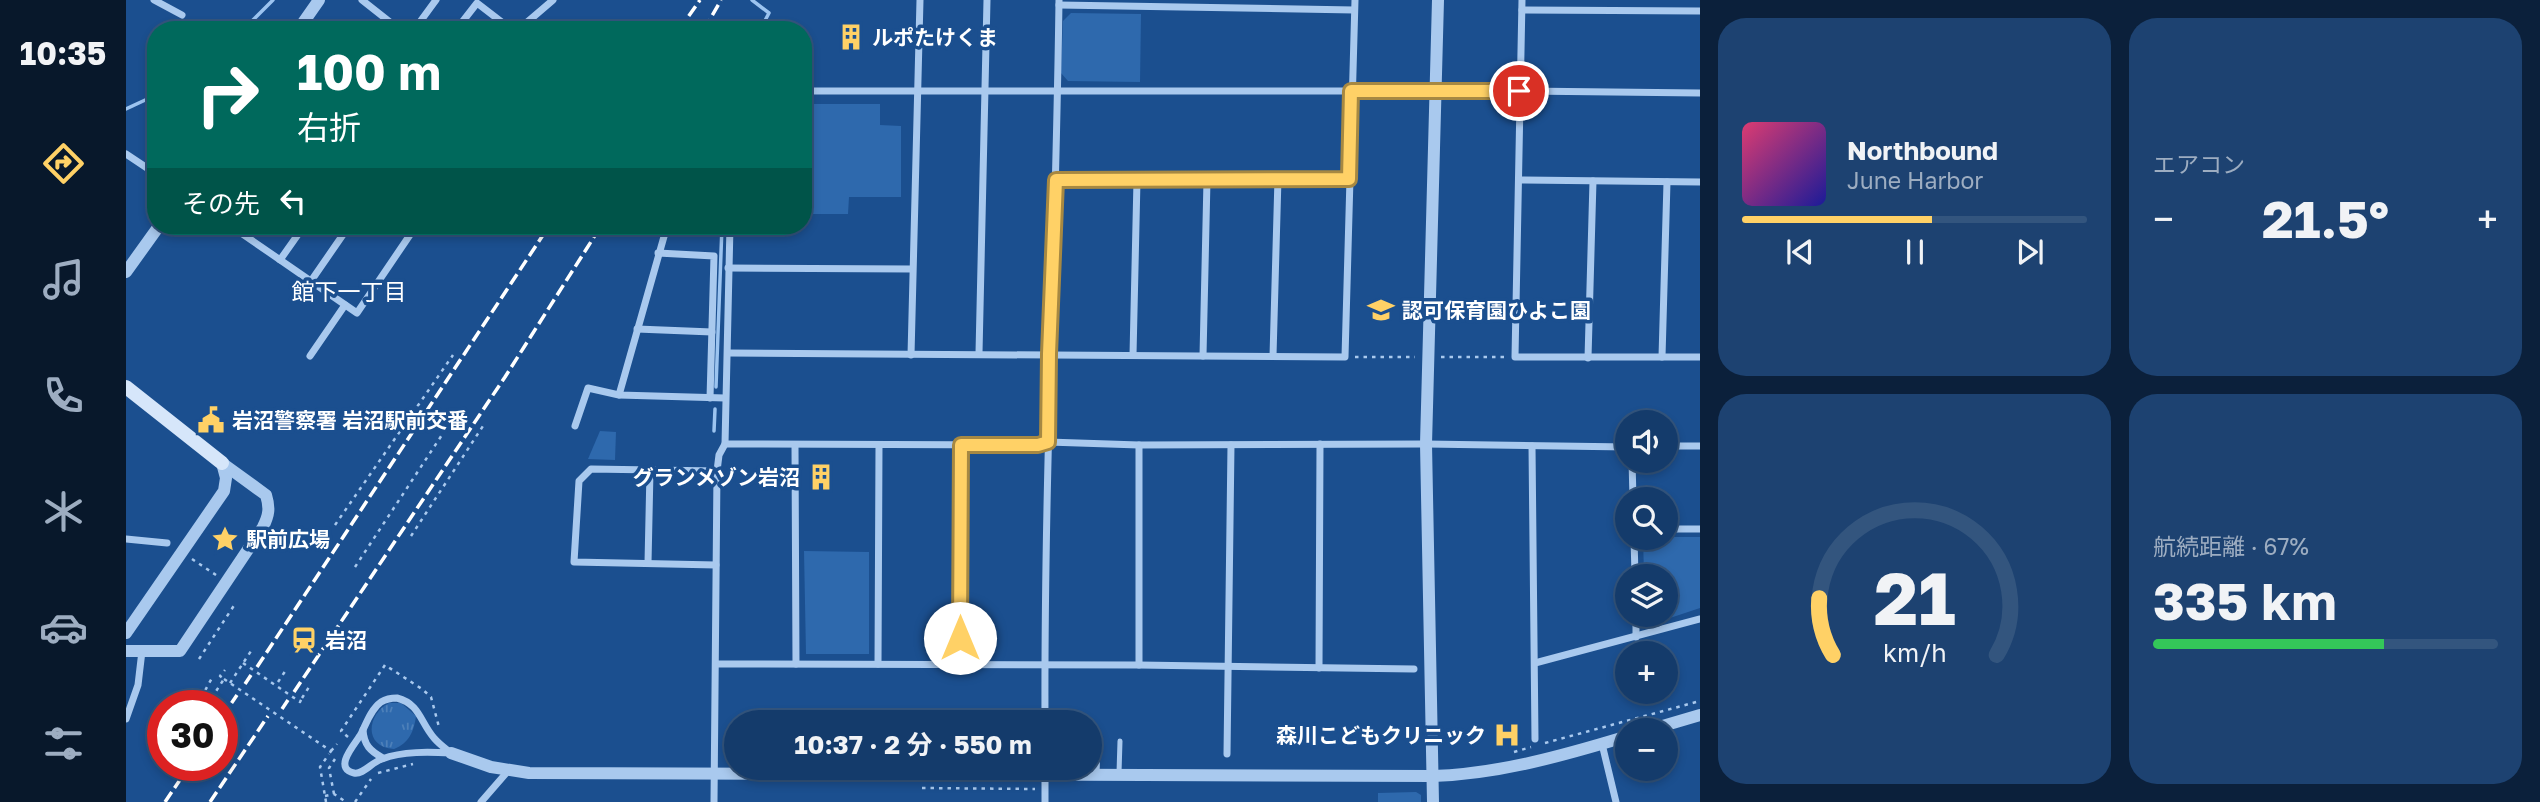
<!DOCTYPE html>
<html lang="ja">
<meta charset="utf-8">
<style>
body{margin:0;font-family:"Golos Text","Noto Sans JP",sans-serif;background:#1d4271;color:#f1f3f6;height:100vh;display:flex;flex-direction:column;font-size:26px;white-space:nowrap}
*{box-sizing:border-box;margin:0}
p{font-size:23px;color:#9dadc1}
.icon{flex:none;width:38px;height:38px;fill:none;stroke:currentColor;stroke-width:2;stroke-linecap:round;stroke-linejoin:round}
.map{position:relative;flex:1;overflow:hidden}
.panel{display:flex;flex-direction:column;gap:18px;padding:18px;background:#0b203b;width:840px}
.panel>*{flex:none}
.guide{position:absolute;left:21px;top:21px;width:665px;height:214px;border-radius:28px;box-shadow:0 4px 10px #0003,0 0 0 2px #33557e;background:#00695c;color:#fff;overflow:hidden}
.buttons{position:absolute;left:1489px;top:410px;display:grid;gap:14px}
.buttons a{display:grid;place-items:center;width:63px;height:63px;border-radius:50%;background:#143b6b;box-shadow:0 4px 10px #0003,0 0 0 2px #33557e;font-size:35px}
.speed{position:absolute;left:21px;top:690px;display:flex;gap:14px;font-size:35px;font-weight:700;text-align:center}
.speed>*{display:grid;place-content:center;width:91px;height:91px;border-radius:50%;background:#143b6b;box-shadow:0 4px 10px #0003,0 0 0 2px #33557e;line-height:1}
.speed .limit{border:10px solid #d22;background:#fff;color:#111}
.pin{position:absolute;display:grid;place-items:center;width:60px;height:60px;color:#fff;margin:-30px;border:4px solid #fff;border-radius:50%;box-shadow:0 2px 7px #0007}
.me{position:absolute;width:77px;margin:-38px;rotate:0deg;stroke-linejoin:round;filter:drop-shadow(0 0 5px #0008)}
.turn{display:flex;align-items:center;gap:24px;height:147px;padding:0 35px;font-size:32px}
.turn .icon{width:91px;height:91px;stroke-width:2.5}
.turn b{display:block;font-size:49px;line-height:60px}
.then{display:flex;align-items:center;height:66px;padding:0 35px;background:#0003;gap:14px;font-size:26px}
.big{font-size:52px;font-weight:700;line-height:1.1}
.panel .widget{flex:1;display:flex;flex-direction:column;justify-content:center;gap:10px;min-width:0;padding:0 24px;border-radius:28px;background:#1d4271}
.panel .dial{align-items:center;gap:0}
.dial svg{height:182px;overflow:visible;fill:none;stroke:#33557e;stroke-width:7;stroke-linecap:round;text-anchor:middle}
.dial text{fill:#f1f3f6;stroke:none}
.song{display:flex;align-items:center;gap:21px}
.cover{width:84px;height:84px;border-radius:10px;background:linear-gradient(135deg,hsl(340 70% 55%),hsl(240 70% 35%))}
.played{height:7px;border-radius:4px;background:linear-gradient(90deg,#ffd166 55%,#33557e 55%)}
.keys{display:flex;justify-content:space-around;direction:ltr}
.heat{display:flex;justify-content:space-between;align-items:center;font-size:38px;direction:ltr}
.charge{height:10px;border-radius:5px;background:linear-gradient(90deg,#34c759 67%,#33557e 0)}
.panel .tiles{flex:1;display:grid;gap:18px;grid-template-columns:repeat(2,1fr)}
.trip{position:absolute;left:598px;top:710px;width:378px;height:70px;border-radius:35px;background:#143b6b;box-shadow:0 4px 10px #0003,0 0 0 2px #33557e;font-weight:700;line-height:70px;text-align:center}
main{display:flex;flex:1;min-height:0}
.dock{display:flex;flex-direction:column;width:126px;justify-content:space-around;align-items:center;background:#08182b;color:#9dadc1}
.dock .icon{width:49px;height:49px}
.dock .selected{color:#ffd166}
.dock b{font-size:32px;color:#f1f3f6}
.map>svg:first-child{display:block}
.grass{fill:url(#grass-tufts)}
.green{fill:#2e69ad}
.lines{fill:none;stroke-linecap:round;stroke-linejoin:round}
.stream{stroke:#9cc4f0;stroke-width:3.5}
.path{stroke:#a9c9ee;stroke-width:2.5;stroke-dasharray:3.5 5;stroke-linecap:butt}
.service{stroke:#a9c9ee;stroke-width:5}
.minor{stroke:#a9c9ee;stroke-width:7}
.tertiary{stroke:#a9c9ee;stroke-width:12}
.secondary{stroke:#d6e6fa;stroke-width:14}
.rail{stroke:#fff;stroke-width:3.5;stroke-dasharray:12 5;stroke-linecap:butt}
.path-bridge{stroke:#a9c9ee;stroke-width:2.5;stroke-dasharray:3.5 5;stroke-linecap:butt}
.route-casing{stroke:#a68842;stroke-width:18}
.route{stroke:#ffd166;stroke-width:12}
.labels{text-anchor:middle;dominant-baseline:central;stroke-width:7;stroke-linejoin:round;paint-order:stroke}
.poi-label{font-size:21px;font-weight:bold;fill:#fff;stroke:#1b4f8f;text-anchor:start}
.neighbourhood-label{font-size:23px;fill:#fff;stroke:#1b4f8f}
</style>
<main>
<nav class="dock">
<b>10:35</b>
<svg class="icon selected" aria-label="directions" viewBox="0 0 24 24"><path d="M12 3l9 9-9 9-9-9zM9 14v-3h6M13 9l2 2-2 2"/></svg>
<svg class="icon" aria-label="music" viewBox="0 0 24 24"><path d="M9 18V5l10-2v13"/><circle cx="6" cy="18" r="3"/><circle cx="16" cy="16" r="3"/></svg>
<svg class="icon" aria-label="phone" viewBox="0 0 24 24"><path d="M5 4h4l2 5-3 2q2 4 5 5l2-3 5 2v4C11 20 4 13 5 4z"/></svg>
<svg class="icon" aria-label="climate" viewBox="0 0 24 24"><path d="M12 3v18M4 7l16 10M4 17L20 7"/></svg>
<svg class="icon" aria-label="car" viewBox="0 0 24 24"><path d="M5 17H2v-5l4-1 3-4h7l3 4 3 1v5h-3M9 17h6M6 11h13"/><circle cx="7" cy="17" r="2"/><circle cx="17" cy="17" r="2"/></svg>
<svg class="icon" aria-label="filters" viewBox="0 0 24 24"><path d="M4 7h16M4 17h16"/><circle cx="9" cy="7" r="2"/><circle cx="15" cy="17" r="2"/></svg>
</nav>
<div class="map">
<svg width="1574" height="802" viewBox="0 0 1574 802">
<defs>
<pattern id="grass-tufts" width="24" height="20" patternUnits="userSpaceOnUse" patternTransform="scale(1.75)"><rect width="24" height="20" fill="#2e69ad"/><path d="M3 7l-1-3M5 7V3M7 7l1-3M15 17l-1-3M17 17v-4M19 17l1-3" fill="none" stroke="#4d80b9"/></pattern>
</defs>
<rect width="100%" height="100%" fill="#1b4f8f"/>
<path class="grass" d="M263,703H275L290,716C288,731 283,743 268,749C237,747 241,714 263,703Z"/>
<g class="green">
<polygon points="945,13 1015,14 1014,82 942,81 935,73 937,21"/>
<polygon points="677,104 754,104 754,125 775,126 775,197 723,197 722,214 677,214"/>
<polygon points="474,431 490,432 489,460 462,459"/>
<polygon points="1517,537 1574,537 1574,608 1526,624 1518,620 1518,614 1540,614 1540,576 1518,576"/>
<polygon points="678,551 743,552 743,654 680,654"/>
<polygon points="1290,792 1295,795 1295,802 1252,802 1252,793"/>
</g>
<g class="lines">
<g class="stream">
<polyline points="626,0 643,13 634,30"/>
<polyline points="117,30 147,0"/>
<polyline points="0,109 30,95"/>
<polyline points="590,387 596,226"/>
<polyline points="588,431 589,409"/>
</g>
<g class="path">
<polyline points="1229,357 1289,357"/>
<polyline points="1315,357 1378,357"/>
<polyline points="209,525 327,355"/>
<polyline points="285,536 357,426"/>
<polyline points="66,559 90,575"/>
<polyline points="229,567 333,409"/>
<polyline points="73,659 109,604"/>
<polyline points="152,682 160,670"/>
<polyline points="104,683 127,648"/>
<polyline points="176,698 183,687"/>
<polyline points="71,705 86,678"/>
<polyline points="81,705 98,679 94,676 99,670"/>
<polyline points="222,737 215,731 259,665 296,689 305,697 313,727"/>
<polyline points="1419,743 1574,701"/>
<polyline points="205,751 211,744"/>
<polyline points="1388,752 1405,747"/>
<polyline points="252,773 287,764"/>
<polyline points="796,788 909,789"/>
<polyline points="208,794 203,768 209,759"/>
<polyline points="199,796 208,794 220,802"/>
<polyline points="200,802 194,767 203,754"/>
<polyline points="229,802 245,779"/>
</g>
<g class="service">
<polyline points="993,773 994,741"/>
<polyline points="971,776 972,741"/>
</g>
<g class="minor">
<polyline points="28,0 56,15"/>
<polyline points="236,0 274,30"/>
<polyline points="1396,0 1389,357 1574,357"/>
<polyline points="933,5 1228,10"/>
<polyline points="1396,10 1574,11"/>
<polyline points="288,30 310,0"/>
<polyline points="330,30 351,3 386,30"/>
<polyline points="392,30 427,0"/>
<polyline points="677,91 1393,91 1574,93"/>
<polyline points="0,154 30,174"/>
<polyline points="930,180 1223,179"/>
<polyline points="1393,180 1574,182"/>
<polyline points="105,226 231,313 290,226"/>
<polyline points="541,226 493,395 599,398"/>
<polyline points="532,253 588,256 584,398"/>
<polyline points="154,260 178,226"/>
<polyline points="602,268 786,269"/>
<polyline points="185,281 223,226"/>
<polyline points="511,329 586,332"/>
<polyline points="602,353 1219,357 1229,0"/>
<polyline points="853,353 861,0"/>
<polyline points="785,355 794,0"/>
<polyline points="1007,355 1011,180"/>
<polyline points="184,356 219,305"/>
<polyline points="1077,356 1081,180"/>
<polyline points="1147,356 1152,178"/>
<polyline points="1536,357 1541,182"/>
<polyline points="1462,358 1467,181"/>
<polyline points="449,426 462,388 493,395"/>
<polyline points="599,444 912,445 922,442 1013,445 1300,444 1502,447"/>
<polyline points="1013,445 1013,665"/>
<polyline points="669,446 670,664"/>
<polyline points="1406,446 1409,739"/>
<polyline points="1540,446 1574,446"/>
<polyline points="1506,460 1507,499"/>
<polyline points="1540,529 1574,529"/>
<polyline points="1508,537 1509,576"/>
<polyline points="0,539 41,543"/>
<polyline points="522,563 524,471"/>
<polyline points="590,565 448,562 453,481 465,469 591,471"/>
<polyline points="1510,614 1510,637"/>
<polyline points="1409,663 1574,619"/>
<polyline points="591,664 1013,665 1288,669"/>
<polyline points="752,664 753,446"/>
<polyline points="834,665 835,445"/>
<polyline points="1193,668 1194,444"/>
<path d="M271,698C294,704 294,722 308,738C313,744 320,749 325,753C303,752 277,751 256,759C246,762 237,775 228,773C206,768 230,743 235,734C240,724 245,709 255,702C260,699 265,698 271,698Z"/>
<polyline points="0,719 12,685 16,651"/>
<path d="M919,723C918,482 930,241 933,0"/>
<path d="M237,730C238,745 244,751 257,758"/>
<polyline points="1476,744 1490,802"/>
<polyline points="1101,754 1105,445"/>
<polyline points="355,802 382,771"/>
<polyline points="588,802 591,471 593,455 599,444 604,226"/>
<polyline points="919,802 919,768"/>
</g>
<g class="tertiary">
<polyline points="172,30 193,0"/>
<polyline points="0,272 33,226"/>
<polyline points="0,633 98,491 100,478 96,463"/>
<path d="M0,651H54L137,527C143,515 144,508 140,495L96,463"/>
<polyline points="1523,730 1574,715"/>
<path d="M325,753L365,767L403,773L1307,776C1373,774 1439,755 1502,736"/>
<polyline points="1307,802 1300,444 1312,0"/>
</g>
<polyline class="secondary" points="0,387 96,463"/>
<g class="rail">
<polyline points="553,30 574,0"/>
<polyline points="578,30 595,0"/>
<polyline points="131,667 423,226"/>
<polyline points="119,684 125,675"/>
<polyline points="168,692 379,377 475,226"/>
<polyline points="156,709 162,700"/>
<polyline points="96,717 111,695"/>
<polyline points="39,802 64,765"/>
<polyline points="84,802 142,716"/>
</g>
<g class="path-bridge">
<polyline points="117,663 174,702 176,698"/>
<polyline points="98,679 205,751 203,754"/>
</g>
</g>
<g class="lines">
<g class="route-casing">
<polyline id="route" points="834,638 835,445 912,445 922,442 923,354 930,180 1223,179 1225,91 1393,91"/>
</g>
<use href="#route" class="route"/>
</g>
<defs>
<g id="building-bare" transform="scale(2.1)"><path d="M-4-6H4V6H1V3H-1V6H-4ZM-2.5-4.3h1.7v1.8h-1.7ZM.8-4.3h1.7v1.8H.8ZM-2.5-1h1.7V.8h-1.7ZM.8-1h1.7V.8H.8Z" fill="#ffd166" stroke="#1b4f8f" stroke-width="2.5" paint-order="stroke"/></g>
<g id="school-bare" transform="scale(2.1)"><path d="M0-5L7-2L0 1L-7-2ZM-4 1L0 2.5L4 1V4Q0 6-4 4Z" fill="#ffd166" stroke="#1b4f8f" stroke-width="2.5" paint-order="stroke"/></g>
<g id="civic-bare" transform="scale(2.1)"><path d="M-.6-6.5H3V-4.5H.6V-3L4-1V1h2V6H-6V1h2V-1L-.6-3ZM-1.2 2.5V6h2.4V2.5Z" fill="#ffd166" stroke="#1b4f8f" stroke-width="2.5" paint-order="stroke"/></g>
<g id="sight-bare" transform="scale(2.1)"><path d="M0-6L1.8-2.2L6-1.7L2.9 1.2L3.7 5.4L0 3.3L-3.7 5.4L-2.9 1.2L-6-1.7L-1.8-2.2Z" fill="#ffd166" stroke="#1b4f8f" stroke-width="2.5" paint-order="stroke"/></g>
<g id="station-bare" transform="scale(2.1)"><path d="M-3-6H3Q5-6 5-4V2Q5 4 3 4L4.5 6H3L1.5 4h-3L-3 6H-4.5L-3 4Q-5 4-5 2V-4Q-5-6-3-6ZM-3.5-4v3h7v-3ZM-3.5 1v1.5H-2V1ZM2 1v1.5H3.5V1Z" fill="#ffd166" stroke="#1b4f8f" stroke-width="2.5" paint-order="stroke"/></g>
<g id="hospital-bare" transform="scale(2.1)"><path d="M-5-5h3v3.5h4V-5h3V5h-3V1.5h-4V5h-3Z" fill="#ffd166" stroke="#1b4f8f" stroke-width="2.5" paint-order="stroke"/></g>
</defs>
<g fill-rule="evenodd">
<use href="#building-bare" x="725" y="37"/>
<use href="#school-bare" x="1255" y="310"/>
<use href="#civic-bare" x="85" y="420"/>
<use href="#building-bare" x="695" y="477"/>
<use href="#sight-bare" x="99" y="539"/>
<use href="#station-bare" x="178" y="640"/>
<use href="#hospital-bare" x="1381" y="735"/>
</g>
<g class="labels">
<g class="poi-label">
<text x="746" y="37">ルポたけくま</text>
<text x="1276" y="310">認可保育園ひよこ園</text>
<text x="106" y="420">岩沼警察署 岩沼駅前交番</text>
<text x="674" y="477" text-anchor="end">グランメゾン岩沼</text>
<text x="120" y="539">駅前広場</text>
<text x="199" y="640">岩沼</text>
<text x="1360" y="735" text-anchor="end">森川こどもクリニック</text>
</g>
<g class="neighbourhood-label">
<text x="223" y="291">館下一丁目</text>
</g>
</g>
</svg>
<div class="buttons">
<a><svg class="icon" aria-label="sound" viewBox="0 0 24 24"><path d="M4 9h4l5-4v14l-5-4H4zM17 9q2 3 0 6"/></svg></a>
<a><svg class="icon" aria-label="search" viewBox="0 0 24 24"><circle cx="10" cy="10" r="6"/><path d="M15 15l6 6"/></svg></a>
<a><svg class="icon" aria-label="layers" viewBox="0 0 24 24"><path d="M12 4l9 5-9 5-9-5zM3 14l9 5 9-5"/></svg></a>
<a>+</a>
<a>−</a>
</div>
<div class="speed"><div class="limit">30</div></div>
<div class="pin" style="left:1393px;top:91px;background:#d93025"><svg class="icon" aria-label="arrive" viewBox="0 0 24 24"><path d="M6 21V4h12l-3 4 3 4H6"/></svg></div>
<svg class="me" style="left:834px;top:638px" viewBox="-20 -20 40 40"><circle r="19" fill="#fff"/><path d="M0-13L10 11 0 6-10 11z" fill="#ffd166"/></svg>
<div class="trip">10:37 · 2 分 · 550 m</div>
<div class="guide">
<div class="turn"><svg class="icon" aria-label="right" viewBox="0 0 24 24"><path d="M7 20v-9h11M14 6l5 5-5 5"/></svg><div><b>100 m</b>右折</div></div>
<div class="then">その先<svg class="icon" aria-label="left" viewBox="0 0 24 24"><path d="M17 20v-9H6M10 6l-5 5 5 5"/></svg></div>
</div>
</div>
<section class="panel">
<div class="tiles">
<div class="widget">
<div class="song"><i class="cover"></i><div><b>Northbound</b><p>June Harbor</p></div></div>
<div class="played"></div>
<div class="keys"><svg class="icon" aria-label="previous" viewBox="0 0 24 24"><path d="M18 5L8 12l10 7zM5 5v14"/></svg><svg class="icon" aria-label="pause" viewBox="0 0 24 24"><path d="M8 5v14M16 5v14"/></svg><svg class="icon" aria-label="next" viewBox="0 0 24 24"><path d="M6 5l10 7-10 7zM19 5v14"/></svg></div>
</div>
<div class="widget"><p>エアコン</p>
<div class="heat"><a>−</a><b class="big">21.5°</b><a>+</a></div>
</div>
<div class="widget dial"><svg viewBox="0 0 100 80">
<path d="M14 69A42 42 0 1 1 86 69"/>
<path d="M14 69A42 42 0 0 1 8 44" stroke="#ffd166"/>
<text x="50" y="56" font-size="32" font-weight="700">21</text>
<text x="50" y="72" font-size="11">km/h</text>
</svg></div>
<div class="widget"><p>航続距離 · 67%</p><b class="big">335 km</b><div class="charge"></div></div>
</div>
</section>
</main>
